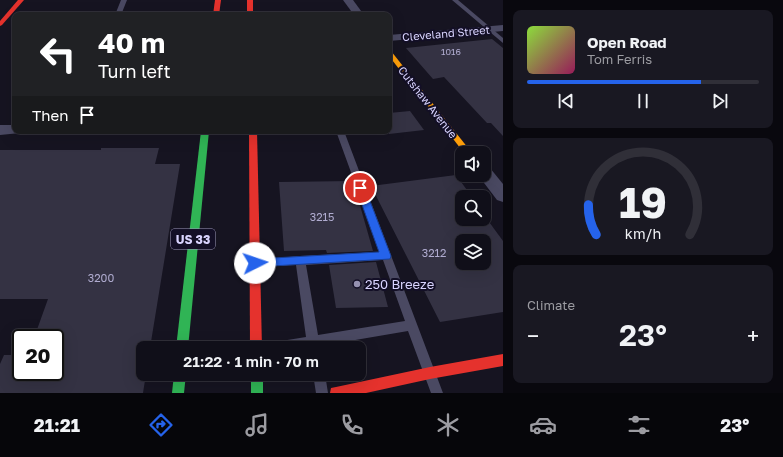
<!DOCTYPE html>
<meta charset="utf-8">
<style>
body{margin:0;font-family:"Golos Text",sans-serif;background:#191822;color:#f1f3f6;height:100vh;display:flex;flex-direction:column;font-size:15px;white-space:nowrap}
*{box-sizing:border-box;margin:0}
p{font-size:13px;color:#9c9ca2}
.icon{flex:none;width:22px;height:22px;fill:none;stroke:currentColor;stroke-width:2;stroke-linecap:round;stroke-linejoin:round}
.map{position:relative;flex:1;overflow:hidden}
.panel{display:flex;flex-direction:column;gap:10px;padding:10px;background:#09080e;width:280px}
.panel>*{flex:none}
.top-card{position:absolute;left:12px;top:12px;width:380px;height:122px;border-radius:8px;box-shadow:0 4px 16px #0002,0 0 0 1px #302f38;background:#202124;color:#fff;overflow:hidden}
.tools{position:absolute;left:455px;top:146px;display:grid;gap:8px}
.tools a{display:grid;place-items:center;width:36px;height:36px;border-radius:8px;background:#100f19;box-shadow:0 4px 16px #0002,0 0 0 1px #302f38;font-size:20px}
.speed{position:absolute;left:12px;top:329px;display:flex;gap:8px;font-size:20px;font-weight:700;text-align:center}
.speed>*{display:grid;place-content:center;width:52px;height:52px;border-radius:50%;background:#100f19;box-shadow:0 4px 16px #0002,0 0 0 1px #302f38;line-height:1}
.speed .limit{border:2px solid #111;border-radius:6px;background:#fff;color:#111}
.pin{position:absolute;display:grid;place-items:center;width:34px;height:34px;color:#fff;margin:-17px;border:2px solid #fff;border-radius:50%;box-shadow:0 1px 4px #0007}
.me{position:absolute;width:44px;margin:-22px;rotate:86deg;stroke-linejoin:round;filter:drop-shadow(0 0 3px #0008)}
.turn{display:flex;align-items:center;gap:14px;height:84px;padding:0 20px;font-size:18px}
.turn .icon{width:52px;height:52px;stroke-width:2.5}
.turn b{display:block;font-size:28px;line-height:34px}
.then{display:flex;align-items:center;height:38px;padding:0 20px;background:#0003;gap:8px;font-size:15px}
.big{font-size:30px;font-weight:600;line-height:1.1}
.panel .widget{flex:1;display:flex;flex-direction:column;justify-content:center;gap:6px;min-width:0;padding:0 14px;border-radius:8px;background:#191822}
.panel .dial{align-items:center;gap:0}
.dial svg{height:104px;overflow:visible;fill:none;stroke:#302f38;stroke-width:7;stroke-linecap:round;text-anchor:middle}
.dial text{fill:#f1f3f6;stroke:none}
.song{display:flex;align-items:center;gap:12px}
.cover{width:48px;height:48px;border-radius:6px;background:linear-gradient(135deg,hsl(90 70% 55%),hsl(330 70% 35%))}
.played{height:4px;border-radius:2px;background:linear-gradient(90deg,#2563eb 75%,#302f38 75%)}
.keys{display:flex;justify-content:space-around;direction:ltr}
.heat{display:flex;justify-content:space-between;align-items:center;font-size:22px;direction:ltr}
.trip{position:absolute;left:136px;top:341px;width:230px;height:40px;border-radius:8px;background:#100f19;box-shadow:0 4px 16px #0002,0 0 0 1px #302f38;font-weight:600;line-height:40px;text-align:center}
.menu{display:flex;height:64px;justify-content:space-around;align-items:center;background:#06060a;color:#9c9ca2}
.menu .icon{width:28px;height:28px}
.menu .active{color:#2563eb}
.menu b{font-size:18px;color:#f1f3f6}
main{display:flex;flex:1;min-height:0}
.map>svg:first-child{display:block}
.building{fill:#343243;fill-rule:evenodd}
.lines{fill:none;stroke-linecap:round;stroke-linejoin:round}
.lane{fill:#4a4962;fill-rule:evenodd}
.street{fill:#4a4962;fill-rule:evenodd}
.fast{fill:#30b455;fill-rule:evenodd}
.slow{fill:#ff9f0a;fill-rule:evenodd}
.jam{fill:#e5322d;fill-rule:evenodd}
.route{fill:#2563eb;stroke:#184099}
.poi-dot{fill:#9591b1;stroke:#130f26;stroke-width:1.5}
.labels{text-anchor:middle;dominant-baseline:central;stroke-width:4;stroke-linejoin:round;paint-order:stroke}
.far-number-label{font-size:9px;fill:#b0acd0}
.far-street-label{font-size:11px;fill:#d9d4ff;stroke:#130f26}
.number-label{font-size:11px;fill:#b0acd0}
.shield{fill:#130f26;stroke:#9e99be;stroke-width:1}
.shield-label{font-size:12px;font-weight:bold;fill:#d9d4ff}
.poi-label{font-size:13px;fill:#d9d4ff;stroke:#130f26;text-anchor:start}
</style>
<main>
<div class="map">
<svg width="503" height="393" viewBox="0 0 503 393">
<rect width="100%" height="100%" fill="#161421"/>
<g class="building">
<polygon points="492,39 503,48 503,136 491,123 487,123 444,77 433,79 406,48"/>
<polygon points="410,111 424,130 389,134 389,113"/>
<polygon points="101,148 159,148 155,164 180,164 150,348 143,348 143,374 146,374 143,393 0,393 0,364 4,355 21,355 21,372 55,372 55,338 34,338 48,299 0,299 0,150 101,150"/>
<path d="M456,175L472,197H462V219H484V215L503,241V312L440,322L371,186ZM462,241H484V263H462Z"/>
<polygon points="353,181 373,251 327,253 326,250 284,251 279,182"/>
<polygon points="376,262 388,307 336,308 329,265"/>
</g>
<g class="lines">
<g class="lane">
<polygon points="121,0 127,0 121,15 115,15"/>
<polygon points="452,0 458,0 503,38 503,43"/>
<path d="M336,131H344L443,393H431L408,331L320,346V348H269L271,344L275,342L306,337L296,265L256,267L252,266L251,263L252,260L300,256L380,252ZM383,260L405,321L318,335L306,265Z"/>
<polygon points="313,374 325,374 328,393 316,393"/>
</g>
<g class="street">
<polygon points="343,0 353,0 364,15 354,15"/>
<polygon points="503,25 503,31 389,41 389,35"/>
<polygon points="0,125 15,125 15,131 22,131 20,133 0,135"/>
<polygon points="484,166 490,168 503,184 503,202 497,200 478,175 484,175"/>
</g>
<g class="fast">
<polygon points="201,131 209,131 188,348 176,348"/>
<polygon points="174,374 186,374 184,393 172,393"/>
<rect x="251" y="374" width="12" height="19"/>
</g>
<polygon class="slow" points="389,50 391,51 472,153 464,153 389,56"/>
<g class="jam">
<polygon points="18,0 24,0 2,25 0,26 0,21"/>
<polygon points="215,0 221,0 219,15 213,15"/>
<rect x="247" y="0" width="6" height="15"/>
<polygon points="249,131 257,131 262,348 250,348"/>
<polygon points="503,354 503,366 430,379 366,393 330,393 331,388 336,387 430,367"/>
</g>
</g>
<polygon class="route" points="360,185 365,188 391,256 390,259 255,267 251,266 250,263 251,260 255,259 379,252 356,188"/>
<circle class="poi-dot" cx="357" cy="284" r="4"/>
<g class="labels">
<g class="far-number-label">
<text x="451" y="51">1016</text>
</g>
<g class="far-street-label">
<text transform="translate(446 33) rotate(-5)">Cleveland Street</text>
<text transform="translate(428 102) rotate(52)">Cutshaw Avenue</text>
</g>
<g class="number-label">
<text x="322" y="216">3215</text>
<text x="434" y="252">3212</text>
<text x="101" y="277">3200</text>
</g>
<rect class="shield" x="171" y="229" width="44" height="20" rx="3"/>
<g class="shield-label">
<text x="193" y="239">US 33</text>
</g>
<g class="poi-label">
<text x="365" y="284">250 Breeze</text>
</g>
</g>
</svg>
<div class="tools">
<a><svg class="icon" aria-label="sound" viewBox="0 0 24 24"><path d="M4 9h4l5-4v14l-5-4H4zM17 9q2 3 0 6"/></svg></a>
<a><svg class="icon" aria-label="search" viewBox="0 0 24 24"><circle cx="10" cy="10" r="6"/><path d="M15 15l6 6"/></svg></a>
<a><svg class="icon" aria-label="layers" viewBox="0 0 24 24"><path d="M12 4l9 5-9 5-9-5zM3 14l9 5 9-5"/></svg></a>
</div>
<div class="speed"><div class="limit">20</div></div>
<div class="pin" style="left:360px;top:188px;background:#d93025"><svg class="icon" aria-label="arrive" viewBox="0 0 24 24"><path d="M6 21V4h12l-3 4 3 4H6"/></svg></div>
<svg class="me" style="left:255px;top:263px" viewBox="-20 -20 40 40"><circle r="19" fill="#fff"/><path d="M0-13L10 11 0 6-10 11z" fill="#2563eb"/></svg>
<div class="trip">21:22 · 1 min · 70 m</div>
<div class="top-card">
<div class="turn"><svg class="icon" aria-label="left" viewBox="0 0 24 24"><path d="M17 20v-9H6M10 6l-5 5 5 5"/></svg><div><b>40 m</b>Turn left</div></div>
<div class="then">Then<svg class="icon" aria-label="arrive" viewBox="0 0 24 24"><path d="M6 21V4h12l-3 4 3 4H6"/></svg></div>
</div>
</div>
<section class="panel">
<div class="widget">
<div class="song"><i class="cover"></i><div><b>Open Road</b><p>Tom Ferris</p></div></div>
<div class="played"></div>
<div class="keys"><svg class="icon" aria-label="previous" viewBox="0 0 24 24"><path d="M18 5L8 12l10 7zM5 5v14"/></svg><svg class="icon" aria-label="pause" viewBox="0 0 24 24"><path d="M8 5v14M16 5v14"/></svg><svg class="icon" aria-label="next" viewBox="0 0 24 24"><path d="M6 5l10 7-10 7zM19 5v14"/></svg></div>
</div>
<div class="widget dial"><svg viewBox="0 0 100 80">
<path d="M14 69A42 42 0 1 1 86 69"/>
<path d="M14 69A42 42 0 0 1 8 46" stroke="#2563eb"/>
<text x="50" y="56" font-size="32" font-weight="700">19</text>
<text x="50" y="72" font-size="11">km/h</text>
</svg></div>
<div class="widget"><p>Climate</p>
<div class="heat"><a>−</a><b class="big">23°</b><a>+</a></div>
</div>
</section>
</main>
<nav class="menu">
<b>21:21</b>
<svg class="icon active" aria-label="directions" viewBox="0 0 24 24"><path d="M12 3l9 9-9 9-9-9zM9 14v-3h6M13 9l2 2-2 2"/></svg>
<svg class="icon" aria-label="music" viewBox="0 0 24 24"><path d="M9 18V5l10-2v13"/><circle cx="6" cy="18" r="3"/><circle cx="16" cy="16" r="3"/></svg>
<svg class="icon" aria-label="phone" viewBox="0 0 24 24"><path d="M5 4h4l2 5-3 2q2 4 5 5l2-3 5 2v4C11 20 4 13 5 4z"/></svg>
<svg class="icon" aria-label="climate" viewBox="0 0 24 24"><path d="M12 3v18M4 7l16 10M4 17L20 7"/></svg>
<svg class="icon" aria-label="car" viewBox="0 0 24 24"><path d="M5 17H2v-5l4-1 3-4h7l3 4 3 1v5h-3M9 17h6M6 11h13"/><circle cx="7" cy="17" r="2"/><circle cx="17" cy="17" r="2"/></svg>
<svg class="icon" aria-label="filters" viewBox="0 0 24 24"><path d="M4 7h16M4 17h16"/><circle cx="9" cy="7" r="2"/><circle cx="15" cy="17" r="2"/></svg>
<b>23°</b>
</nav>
